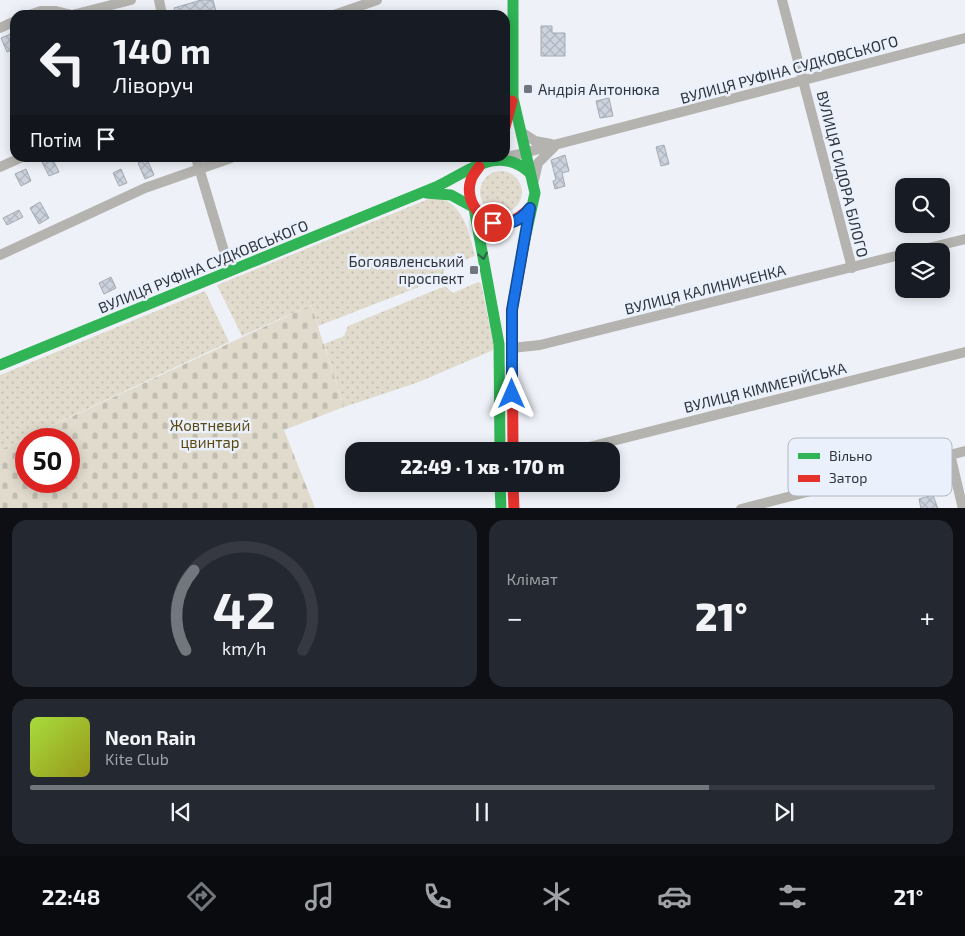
<!DOCTYPE html>
<html lang="uk">
<meta charset="utf-8">
<style>
body{margin:0;font-family:"Exo 2",sans-serif;background:#242831;color:#f1f3f6;height:100vh;display:flex;flex-direction:column;font-size:19px;white-space:nowrap}
*{box-sizing:border-box;margin:0}
p{font-size:16px;color:#9ea1a6}
.icon{flex:none;width:28px;height:28px;fill:none;stroke:currentColor;stroke-width:2;stroke-linecap:round;stroke-linejoin:round}
.map{position:relative;height:508px;overflow:hidden}
.drawer{display:flex;flex-direction:column;gap:12px;padding:12px;background:#0d0f14;flex:1}
.drawer>*{flex:none}
.banner{position:absolute;left:10px;top:10px;width:500px;height:152px;border-radius:15px;box-shadow:0 2px 12px #0003;background:#171b24;color:#f1f3f6;overflow:hidden}
.controls{position:absolute;left:895px;top:178px;display:grid;gap:10px}
.controls a{display:grid;place-items:center;width:55px;height:55px;border-radius:10px;background:#171b24;box-shadow:0 2px 12px #0003;font-size:25px}
.speed{position:absolute;left:15px;top:428px;display:flex;gap:10px;font-size:25px;font-weight:700;text-align:center}
.speed>*{display:grid;place-content:center;width:65px;height:65px;border-radius:50%;background:#171b24;box-shadow:0 2px 12px #0003;line-height:1}
.speed .limit{border:8px solid #d22;background:#fff;color:#111}
.pin{position:absolute;display:grid;place-items:center;width:42px;height:42px;color:#fff;margin:-21px;border:2px solid #fff;border-radius:50%;box-shadow:0 1px 5px #0007}
.me{position:absolute;width:55px;margin:-28px;rotate:0deg;stroke-linejoin:round;filter:drop-shadow(0 0 4px #0008)}
.turn{display:flex;align-items:center;gap:18px;height:105px;padding:0 20px;font-size:22px}
.turn .icon{width:65px;height:65px;stroke-width:2.5}
.turn b{display:block;font-size:35px;line-height:42px}
.then{display:flex;align-items:center;height:48px;padding:0 20px;background:#0003;gap:10px;font-size:19px}
.big{font-size:38px;font-weight:800;line-height:1.1}
.drawer .tile{flex:1;display:flex;flex-direction:column;justify-content:center;gap:8px;min-width:0;padding:0 18px;border-radius:15px;background:#242831}
.drawer .dial{align-items:center;gap:0}
.dial svg{height:130px;overflow:visible;fill:none;stroke:#363941;stroke-width:7;stroke-linecap:round;text-anchor:middle}
.dial text{fill:#f1f3f6;stroke:none}
.song{display:flex;align-items:center;gap:15px}
.cover{width:60px;height:60px;border-radius:8px;background:linear-gradient(135deg,hsl(80 70% 55%),hsl(60 70% 35%))}
.played{height:5px;border-radius:2px;background:linear-gradient(90deg,#72767d 75%,#363941 75%)}
.keys{display:flex;justify-content:space-around;direction:ltr}
.heat{display:flex;justify-content:space-between;align-items:center;font-size:28px;direction:ltr}
.drawer .tiles{flex:1;display:grid;gap:12px;grid-template-columns:1fr 1fr}
.tile:last-child{grid-column:span 2}
.trip{position:absolute;left:345px;top:442px;width:275px;height:50px;border-radius:15px;background:#171b24;box-shadow:0 2px 12px #0003;font-weight:800;line-height:50px;text-align:center}
.tab-bar{display:flex;height:80px;justify-content:space-around;align-items:center;background:#090b0e;color:#9ea1a6}
.tab-bar .icon{width:35px;height:35px}
.tab-bar .current{color:#72767d}
.tab-bar b{font-size:22px;color:#f1f3f6}
.map>svg:first-child{display:block}
.grass{fill:url(#grass-dots)}
.cemetery{fill:url(#cemetery-stones);fill-rule:evenodd}
.building{fill:url(#building-cross-hatch);stroke:#a6aab0}
.lines{fill:none;stroke-linecap:round;stroke-linejoin:round}
.street{stroke:#b5b3af;stroke-width:10}
.fast{stroke:#30b455;stroke-width:11}
.jam{stroke:#e5322d;stroke-width:11}
.oneway{stroke:#306144}
.route-casing{stroke:#114b97;stroke-width:12}
.route{stroke:#1a73e8;stroke-width:9}
.poi-dot{fill:#72767d;stroke:#eaf1fc;stroke-width:2}
.labels{text-anchor:middle;dominant-baseline:central;stroke-width:5;stroke-linejoin:round;paint-order:stroke}
.street-label{font-size:15px;fill:#30343b;stroke:#eaf1fc}
.poi-label{font-size:15px;fill:#30343b;stroke:#eaf1fc;text-anchor:start}
.park-label{font-size:15px;fill:#5b4811;stroke:#eaf1fc}
.key{fill:#eaf1fc;stroke:#b2b8c2;stroke-width:1}
.key-label{font-size:14px;fill:#30343b}
</style>
<div class="map">
<svg width="965" height="509" viewBox="0 0 965 509">
<defs>
<pattern id="grass-dots" width="8" height="8" patternUnits="userSpaceOnUse" patternTransform="scale(1.25)"><rect width="8" height="8" fill="#e1dbcd"/><path d="M2 2h.1M6 6h.1" fill="none" stroke="#c1bdb1" stroke-width="1.8" stroke-linecap="round"/></pattern>
<pattern id="cemetery-stones" width="16" height="16" patternUnits="userSpaceOnUse" patternTransform="scale(1.25)"><rect width="16" height="16" fill="#e1dbcd"/><path d="M2 7V4a2 2 0 0 1 4 0v3zM10 15v-3a2 2 0 0 1 4 0v3z" fill="#c1bdb1"/></pattern>
<pattern id="building-cross-hatch" width="8" height="8" patternUnits="userSpaceOnUse" patternTransform="scale(1.25)"><rect width="8" height="8" fill="#ccd3de"/><path d="M0 0l8 8M0 8l8-8" fill="none" stroke="#b0b6bf"/></pattern>
</defs>
<rect width="100%" height="100%" fill="#eef2f8"/>
<g class="grass">
<circle cx="501" cy="192" r="21"/>
<path d="M431,198C462,197 469,231 475,256L445,268L442,278L318,326L311,305L242,336L217,285Z"/>
<polygon points="478,282 481,283 494,348 491,351 419,382 344,407 324,344 344,336 348,326 445,286 453,293"/>
<polygon points="205,291 229,342 0,450 0,375"/>
</g>
<path class="cemetery" d="M311,305L344,407L284,430L315,508H0V450ZM26,439H69V481H26Z"/>
<g class="building">
<polygon points="201,0 213,0 217,15 176,15 174,8"/>
<polygon points="541,26 552,26 552,33 565,33 565,56 541,56"/>
<polygon points="13,33 15,49 7,52 1,38"/>
<polygon points="609,98 613,116 600,118 596,101"/>
<polygon points="664,145 669,164 661,166 656,147"/>
<polygon points="565,155 569,171 562,173 565,186 555,189 553,181 556,180 551,160"/>
<polygon points="52,158 59,172 49,176 42,162"/>
<polygon points="147,159 154,175 145,179 138,163"/>
<polygon points="26,169 31,181 21,186 15,174"/>
<polygon points="121,169 127,183 119,186 113,173"/>
<polygon points="40,202 49,218 39,224 30,208"/>
<polygon points="19,210 23,217 7,225 3,218"/>
<polygon points="111,277 116,288 104,294 99,283"/>
<polygon points="933,495 938,509 921,509 919,499"/>
</g>
<g class="lines">
<g class="street">
<polyline points="159,0 162,15"/>
<polyline points="782,0 852,268"/>
<polyline points="29,15 41,11 56,11 72,15 131,0"/>
<polyline points="334,15 377,0"/>
<polyline points="0,28 15,21"/>
<polyline points="521,132 535,141 551,144"/>
<polyline points="196,158 230,271"/>
<polyline points="504,158 965,38"/>
<polyline points="0,167 20,158"/>
<polyline points="534,180 538,163 554,147"/>
<polyline points="916,251 965,239"/>
<polyline points="0,255 145,188 231,158"/>
<polyline points="512,348 540,345 904,254"/>
<polyline points="573,451 965,352"/>
<polyline points="950,454 963,509"/>
<polyline points="741,509 965,451"/>
</g>
<g class="fast">
<polyline points="513,0 513,98 535,193 524,243"/>
<polyline points="426,193 451,195 473,207"/>
<polyline points="474,208 499,344 500,451"/>
<path d="M0,365L438,186C469,171 499,144 530,173"/>
<polyline points="500,484 501,509"/>
</g>
<g class="jam">
<polyline points="505,127 512,101"/>
<path d="M479,167C476,171 472,176 471,180C463,202 485,228 507,223C517,220 523,215 530,208"/>
<polyline points="513,451 512,310 524,243"/>
<polyline points="513,484 514,509"/>
</g>
</g>
<defs><path id="oneway-chevron" d="M-2-3.5L2.5 0L-2 3.5" fill="none" stroke-width="1.6" stroke-linecap="round" stroke-linejoin="round" transform="scale(1.25)"/></defs>
<use class="oneway" href="#oneway-chevron" transform="translate(483 256) rotate(79)"/>
<g class="lines">
<g class="route-casing">
<path id="route" d="M493,223C509,226 521,221 530,208L512,310V394"/>
</g>
<use href="#route" class="route"/>
</g>
<g class="poi-dot">
<rect x="523" y="84" width="10" height="10" rx="2.5"/>
<rect x="469" y="265" width="10" height="10" rx="2.5"/>
</g>
<g class="labels">
<g class="street-label">
<text transform="translate(789 69) rotate(-15)">ВУЛИЦЯ РУФІНА СУДКОВСЬКОГО</text>
<text transform="translate(843 174) rotate(76)">ВУЛИЦЯ СИДОРА БІЛОГО</text>
<text transform="translate(203 266) rotate(-22)">ВУЛИЦЯ РУФІНА СУДКОВСЬКОГО</text>
<text transform="translate(705 289) rotate(-14)">ВУЛИЦЯ КАЛИНИЧЕНКА</text>
<text transform="translate(765 387) rotate(-14)">ВУЛИЦЯ КІММЕРІЙСЬКА</text>
</g>
<g class="poi-label">
<text x="538" y="89">Андрія Антонюка</text>
<text x="464" y="261" text-anchor="end">Богоявленський<tspan x="464" dy="17">проспект</tspan></text>
</g>
<g class="park-label">
<text x="210" y="425">Жовтневий<tspan x="210" dy="17">цвинтар</tspan></text>
</g>
</g>
<rect x="788" y="438" width="164" height="58" rx="8" class="key"/>
<rect x="798" y="453" width="22" height="6" fill="#30b455"/>
<rect x="798" y="475" width="22" height="7" fill="#e5322d"/>
<g class="key-label">
<text x="829" y="461">Вільно</text>
<text x="829" y="483">Затор</text>
</g>
</svg>
<div class="controls">
<a><svg class="icon" aria-label="search" viewBox="0 0 24 24"><circle cx="10" cy="10" r="6"/><path d="M15 15l6 6"/></svg></a>
<a><svg class="icon" aria-label="layers" viewBox="0 0 24 24"><path d="M12 4l9 5-9 5-9-5zM3 14l9 5 9-5"/></svg></a>
</div>
<div class="speed"><div class="limit">50</div></div>
<div class="pin" style="left:493px;top:223px;background:#d93025"><svg class="icon" aria-label="arrive" viewBox="0 0 24 24"><path d="M6 21V4h12l-3 4 3 4H6"/></svg></div>
<svg class="me" style="left:512px;top:394px" viewBox="-20 -20 40 40"><path d="M0-17L14 15 0 8-14 15z" fill="#1a73e8" stroke="#fff" stroke-width="4"/></svg>
<div class="trip">22:49 · 1 хв · 170 m</div>
<div class="banner">
<div class="turn"><svg class="icon" aria-label="left" viewBox="0 0 24 24"><path d="M17 20v-9H6M10 6l-5 5 5 5"/></svg><div><b>140 m</b>Ліворуч</div></div>
<div class="then">Потім<svg class="icon" aria-label="arrive" viewBox="0 0 24 24"><path d="M6 21V4h12l-3 4 3 4H6"/></svg></div>
</div>
</div>
<section class="drawer">
<div class="tiles">
<div class="tile dial"><svg viewBox="0 0 100 80">
<path d="M14 69A42 42 0 1 1 86 69"/>
<path d="M14 69A42 42 0 0 1 19 20" stroke="#72767d"/>
<text x="50" y="56" font-size="32" font-weight="700">42</text>
<text x="50" y="72" font-size="11">km/h</text>
</svg></div>
<div class="tile"><p>Клімат</p>
<div class="heat"><a>−</a><b class="big">21°</b><a>+</a></div>
</div>
<div class="tile">
<div class="song"><i class="cover"></i><div><b>Neon Rain</b><p>Kite Club</p></div></div>
<div class="played"></div>
<div class="keys"><svg class="icon" aria-label="previous" viewBox="0 0 24 24"><path d="M18 5L8 12l10 7zM5 5v14"/></svg><svg class="icon" aria-label="pause" viewBox="0 0 24 24"><path d="M8 5v14M16 5v14"/></svg><svg class="icon" aria-label="next" viewBox="0 0 24 24"><path d="M6 5l10 7-10 7zM19 5v14"/></svg></div>
</div>
</div>
</section>
<nav class="tab-bar">
<b>22:48</b>
<svg class="icon current" aria-label="directions" viewBox="0 0 24 24"><path d="M12 3l9 9-9 9-9-9zM9 14v-3h6M13 9l2 2-2 2"/></svg>
<svg class="icon" aria-label="music" viewBox="0 0 24 24"><path d="M9 18V5l10-2v13"/><circle cx="6" cy="18" r="3"/><circle cx="16" cy="16" r="3"/></svg>
<svg class="icon" aria-label="phone" viewBox="0 0 24 24"><path d="M5 4h4l2 5-3 2q2 4 5 5l2-3 5 2v4C11 20 4 13 5 4z"/></svg>
<svg class="icon" aria-label="climate" viewBox="0 0 24 24"><path d="M12 3v18M4 7l16 10M4 17L20 7"/></svg>
<svg class="icon" aria-label="car" viewBox="0 0 24 24"><path d="M5 17H2v-5l4-1 3-4h7l3 4 3 1v5h-3M9 17h6M6 11h13"/><circle cx="7" cy="17" r="2"/><circle cx="17" cy="17" r="2"/></svg>
<svg class="icon" aria-label="filters" viewBox="0 0 24 24"><path d="M4 7h16M4 17h16"/><circle cx="9" cy="7" r="2"/><circle cx="15" cy="17" r="2"/></svg>
<b>21°</b>
</nav>
